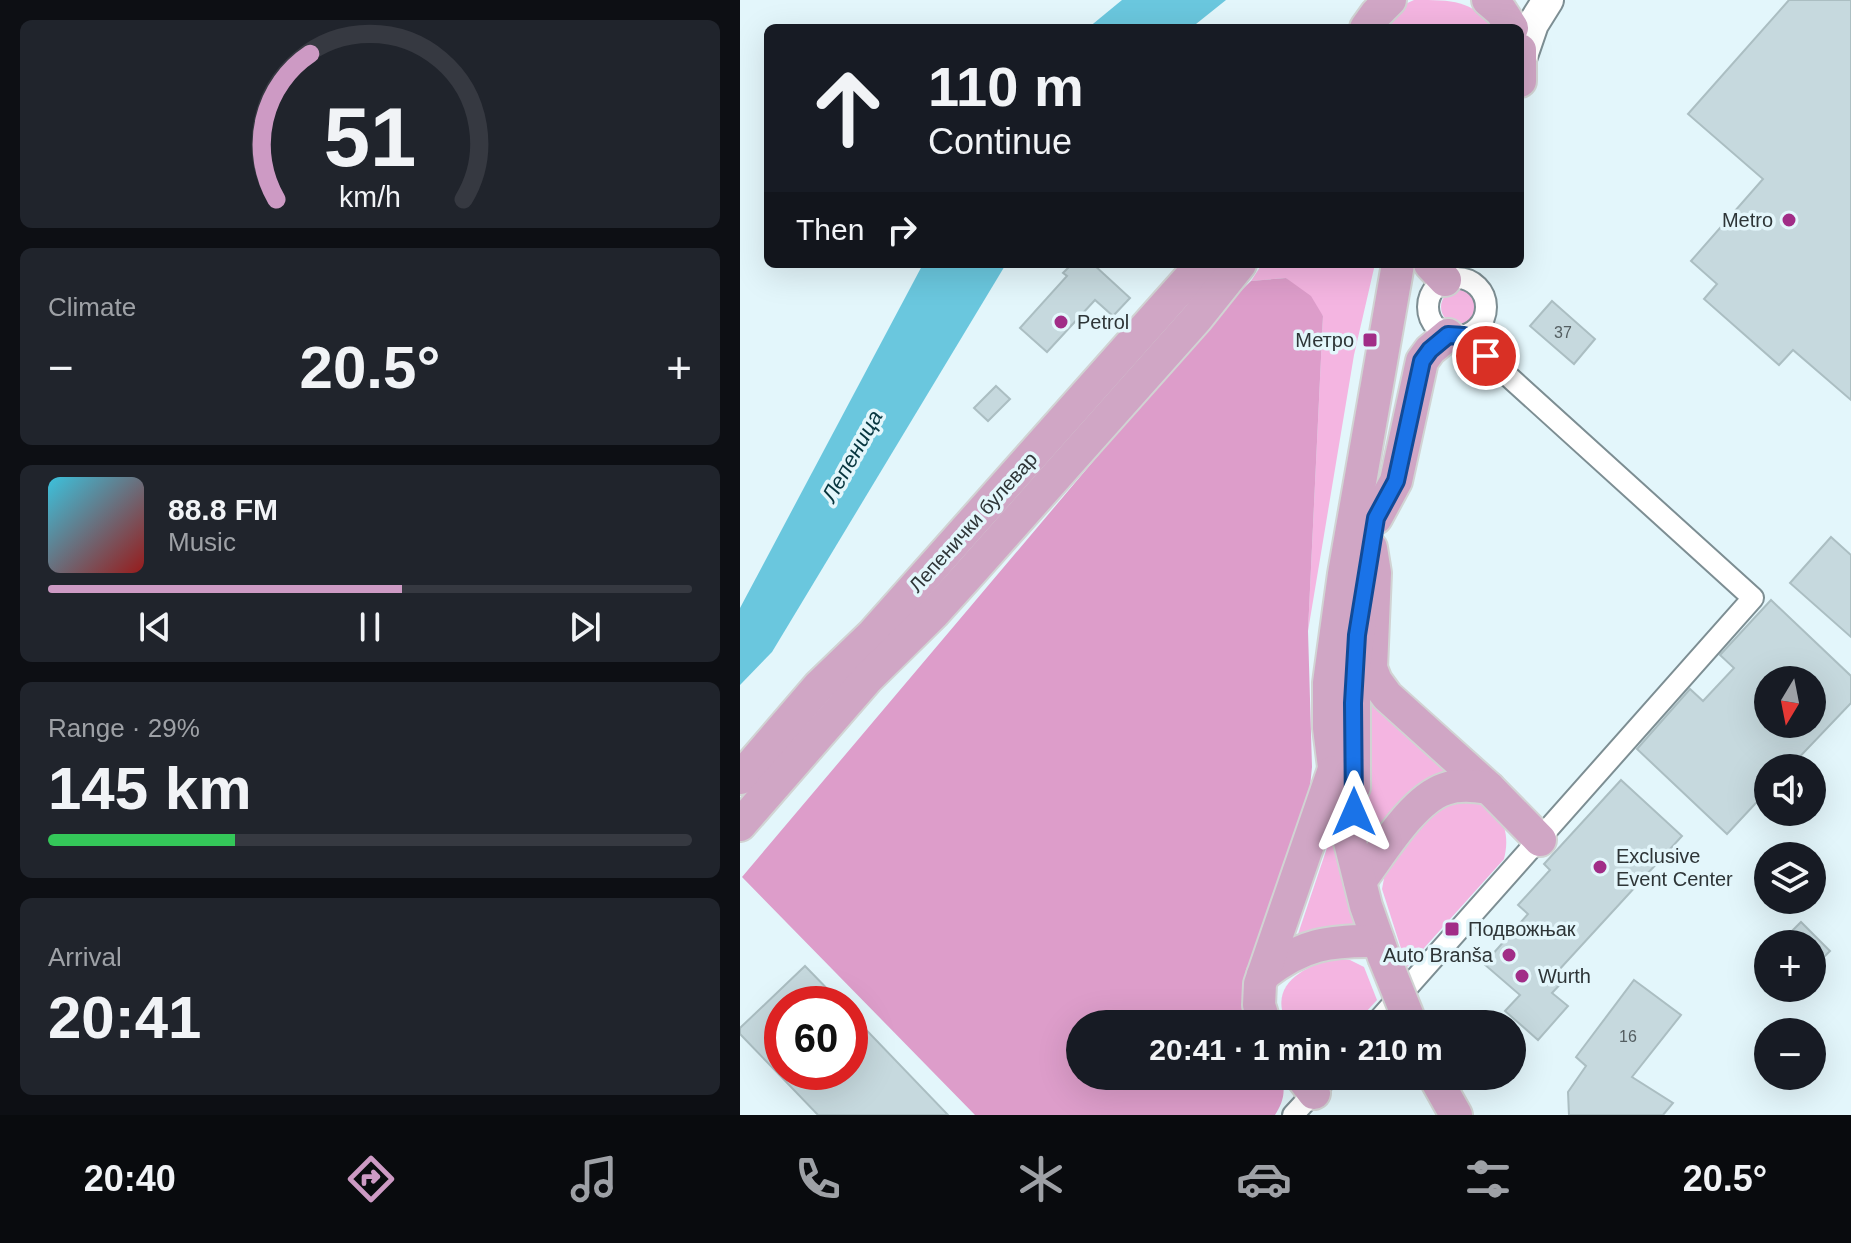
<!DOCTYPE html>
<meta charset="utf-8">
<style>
body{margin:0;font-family:Helvetica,sans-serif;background:#20242c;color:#f1f3f6;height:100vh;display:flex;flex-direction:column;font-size:30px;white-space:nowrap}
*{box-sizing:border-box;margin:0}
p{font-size:26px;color:#9ea1a6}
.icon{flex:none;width:44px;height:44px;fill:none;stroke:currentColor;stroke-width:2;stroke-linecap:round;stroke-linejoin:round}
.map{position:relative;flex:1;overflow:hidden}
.details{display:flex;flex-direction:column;gap:20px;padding:20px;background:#0d0f14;width:740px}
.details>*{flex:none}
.top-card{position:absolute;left:24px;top:24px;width:760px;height:244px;border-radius:12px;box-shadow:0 8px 32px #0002;background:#171b24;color:#f1f3f6;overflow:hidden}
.needle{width:52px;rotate:190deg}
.buttons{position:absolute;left:1014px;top:666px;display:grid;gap:16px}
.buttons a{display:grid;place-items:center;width:72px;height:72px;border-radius:50%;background:#171b24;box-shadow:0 8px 32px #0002;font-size:40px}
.speed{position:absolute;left:24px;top:986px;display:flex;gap:16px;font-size:40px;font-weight:700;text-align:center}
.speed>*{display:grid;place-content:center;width:104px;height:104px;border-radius:50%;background:#171b24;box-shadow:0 8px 32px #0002;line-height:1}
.speed .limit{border:12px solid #d22;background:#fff;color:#111}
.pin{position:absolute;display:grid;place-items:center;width:68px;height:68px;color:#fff;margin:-34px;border:4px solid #fff;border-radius:50%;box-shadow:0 2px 8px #0007}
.me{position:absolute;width:88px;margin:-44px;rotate:0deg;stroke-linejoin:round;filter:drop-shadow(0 0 6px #0008)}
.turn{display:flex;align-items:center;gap:28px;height:168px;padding:0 32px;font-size:36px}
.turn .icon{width:104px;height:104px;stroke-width:2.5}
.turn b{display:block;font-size:56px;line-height:68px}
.then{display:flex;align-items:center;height:76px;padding:0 32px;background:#0003;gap:16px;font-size:30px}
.big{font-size:60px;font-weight:800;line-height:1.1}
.details .widget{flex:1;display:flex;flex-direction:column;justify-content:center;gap:12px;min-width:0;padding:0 28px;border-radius:12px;background:#20242c}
.details .dial{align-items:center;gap:0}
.dial svg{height:208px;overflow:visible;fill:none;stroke:#363941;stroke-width:7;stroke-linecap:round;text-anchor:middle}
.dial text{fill:#f1f3f6;stroke:none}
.song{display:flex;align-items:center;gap:24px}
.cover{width:96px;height:96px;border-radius:12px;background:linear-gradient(135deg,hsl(190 70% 55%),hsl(0 70% 35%))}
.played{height:8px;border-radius:4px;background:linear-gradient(90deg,#cd9ac4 55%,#363941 55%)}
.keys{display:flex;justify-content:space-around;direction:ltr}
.heat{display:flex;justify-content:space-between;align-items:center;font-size:44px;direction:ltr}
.charge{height:12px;border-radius:6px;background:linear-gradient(90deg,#34c759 29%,#363941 0)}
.trip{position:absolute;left:326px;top:1010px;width:460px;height:80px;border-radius:40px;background:#171b24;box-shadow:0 8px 32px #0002;font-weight:800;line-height:80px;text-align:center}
.tab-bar{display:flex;height:128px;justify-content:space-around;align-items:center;background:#090b0e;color:#9ea1a6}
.tab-bar .icon{width:56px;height:56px}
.tab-bar .selected{color:#cd9ac4}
.tab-bar b{font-size:36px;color:#f1f3f6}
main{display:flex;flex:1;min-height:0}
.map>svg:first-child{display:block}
.green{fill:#f4b5e1}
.forest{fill:#dd9dca}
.water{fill:#6ac7de}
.building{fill:#c6d9de;stroke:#abbec2;stroke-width:2;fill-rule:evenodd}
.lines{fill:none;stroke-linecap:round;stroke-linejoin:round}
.street-casing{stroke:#7d8e93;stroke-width:24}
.secondary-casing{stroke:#7d8e93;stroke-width:34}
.primary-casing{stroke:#d1d3d3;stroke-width:36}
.street{stroke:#fff;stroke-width:20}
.secondary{stroke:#fff;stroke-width:30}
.primary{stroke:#d0a6c5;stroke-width:32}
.primary-bridge-casing{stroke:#d1d3d3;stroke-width:36;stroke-linecap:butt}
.primary-bridge{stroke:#d0a6c5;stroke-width:32}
.route-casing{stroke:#114b97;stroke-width:20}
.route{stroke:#1a73e8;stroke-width:14}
.poi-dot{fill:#a12d87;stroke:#e3f6fb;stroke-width:3}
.labels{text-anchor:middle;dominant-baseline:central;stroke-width:7;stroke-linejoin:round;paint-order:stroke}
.number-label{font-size:16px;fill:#545e61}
.poi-label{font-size:20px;fill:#2e3537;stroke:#e3f6fb;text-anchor:start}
.street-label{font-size:20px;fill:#2e3537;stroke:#e3f6fb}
.water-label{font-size:22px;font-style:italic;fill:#08363f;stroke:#e3f6fb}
</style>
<main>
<section class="details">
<div class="widget dial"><svg viewBox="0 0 100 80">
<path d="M14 69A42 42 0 1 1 86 69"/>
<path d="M14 69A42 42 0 0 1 27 13" stroke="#cd9ac4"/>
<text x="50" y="56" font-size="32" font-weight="700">51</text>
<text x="50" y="72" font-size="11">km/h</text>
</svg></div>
<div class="widget"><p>Climate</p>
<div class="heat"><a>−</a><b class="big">20.5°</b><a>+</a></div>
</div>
<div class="widget">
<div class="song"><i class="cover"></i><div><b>88.8 FM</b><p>Music</p></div></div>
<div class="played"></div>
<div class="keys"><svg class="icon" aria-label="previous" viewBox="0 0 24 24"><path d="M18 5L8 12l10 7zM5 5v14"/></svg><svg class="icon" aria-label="pause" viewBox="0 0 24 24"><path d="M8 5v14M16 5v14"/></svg><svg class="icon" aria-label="next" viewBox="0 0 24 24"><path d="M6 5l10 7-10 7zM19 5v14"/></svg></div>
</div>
<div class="widget"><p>Range · 29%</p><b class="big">145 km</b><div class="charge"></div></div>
<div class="widget"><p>Arrival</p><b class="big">20:41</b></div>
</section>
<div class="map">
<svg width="1111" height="1115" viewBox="0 0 1111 1115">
<rect width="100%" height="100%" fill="#e3f6fb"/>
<g class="green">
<path d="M674,0C715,0 728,0 757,28H639L661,6Z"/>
<polygon points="522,264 635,264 614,355 568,631 583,316 546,278 511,281"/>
<circle cx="718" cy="307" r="17"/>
<path d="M629,704H632L712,772C672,775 652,809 632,841C621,791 624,754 629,704Z"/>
<path d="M713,797C722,799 736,799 744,804C765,815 770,837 764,859L667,967L642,889L646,868L686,811Z"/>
<polygon points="590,839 594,839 619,930 588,927 557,937"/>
<path d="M595,958L610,960L624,967L637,1000L615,1024H547C527,984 564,967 595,958Z"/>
</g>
<path class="forest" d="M546,278L571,296L583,316L568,631L572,767L568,807L514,1024H340V1076H540C547,1089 543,1103 535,1115H235L2,877L481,310L511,281Z"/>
<g class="water">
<polygon points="382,0 486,0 451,28 348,28"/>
<polygon points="183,264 266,264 32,652 0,685 0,608"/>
</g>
<g class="building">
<polygon points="1049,0 1111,0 1111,400 1053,350 1039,365 964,299 977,284 951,261 1023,179 948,114"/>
<polygon points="332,264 353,264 390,298 373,316 355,300 307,352 280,328 327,276 323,273"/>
<polygon points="812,301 855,339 834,364 790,326"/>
<polygon points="256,386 270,399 248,421 234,408"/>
<polygon points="1091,537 1111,555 1111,637 1050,583"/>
<path d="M1031,600L1111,676V703L1049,768H1028V790L987,834L897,749L950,689L963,701L994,668L980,655ZM1028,680H1072V724H1028Z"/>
<polygon points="881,780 942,836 818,971 826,978 812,993 828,1006 798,1040 765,1011 780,995 744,964 788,914 778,905 810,870 804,864"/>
<polygon points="1061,922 1090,951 1072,969 1072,944 1039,944"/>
<polygon points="65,966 102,1004 42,1004 42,1072 110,1072 110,1013 208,1115 78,1115 0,1034 0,1028"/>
<polygon points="894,980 941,1015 892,1077 933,1103 923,1115 829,1115 828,1092 846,1066 836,1057"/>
</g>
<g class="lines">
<g class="street-casing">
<g id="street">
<circle cx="717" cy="307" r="29"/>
<polyline points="635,1024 1013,598 724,336"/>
<polyline points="553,1115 589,1076"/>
</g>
</g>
<g class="secondary-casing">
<polyline id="secondary" points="781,59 793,24 808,0"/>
</g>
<g class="primary-casing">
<g id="primary">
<polyline points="748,0 761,11 772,28"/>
<polyline points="626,28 636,14 650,0"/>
<polyline points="780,50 780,81"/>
<polyline points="690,264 705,280"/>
<polyline points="636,518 656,481 682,361 690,350 708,335"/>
<polyline points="631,548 635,573 631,668 636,681 647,696 749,788 800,840"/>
<polyline points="0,778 79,686 133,634 462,264"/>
<polyline points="614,787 614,668 621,610"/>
<polyline points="0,825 128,678 194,613 231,572 457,318 500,264"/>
<path d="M620,881C641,854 672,800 705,789C719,784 734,786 749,788"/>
<polyline points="644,957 626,906 597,790 589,728 589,683 604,574 658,264"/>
<path d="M523,975C562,944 590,940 638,941"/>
<polyline points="525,1024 519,1005 520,984 593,772"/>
<polyline points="561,1076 574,1093"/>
<polyline points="694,1076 716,1115"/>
</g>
</g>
<use href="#street" class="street"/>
<use href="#secondary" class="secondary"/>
<use href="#primary" class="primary"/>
<g class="primary-bridge-casing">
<polyline id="primary-bridge" points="644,957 671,1024"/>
</g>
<use href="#primary-bridge" class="primary-bridge"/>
</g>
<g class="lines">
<g class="route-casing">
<polyline id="route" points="614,812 613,703 617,635 636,518 656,481 682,361 690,350 708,335 724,336 746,356"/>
</g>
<use href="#route" class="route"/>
</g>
<g class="poi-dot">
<circle cx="1049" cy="220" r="8"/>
<circle cx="321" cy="322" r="8"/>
<rect x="622" y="332" width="16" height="16" rx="4"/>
<circle cx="860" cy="867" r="8"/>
<rect x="704" y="921" width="16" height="16" rx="4"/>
<circle cx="769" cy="955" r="8"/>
<circle cx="782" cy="976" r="8"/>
</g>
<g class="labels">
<g class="number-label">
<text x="823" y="332">37</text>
<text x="888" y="1036">16</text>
</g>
<g class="poi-label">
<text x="1033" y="220" text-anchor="end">Metro</text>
<text x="337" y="322">Petrol</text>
<text x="614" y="340" text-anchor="end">Метро</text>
<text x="876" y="856">Exclusive<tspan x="876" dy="23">Event Center</tspan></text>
<text x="728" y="929">Подвожњак</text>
<text x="753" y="955" text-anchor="end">Auto Branša</text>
<text x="798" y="976">Wurth</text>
</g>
<g class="street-label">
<text transform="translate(233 522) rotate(-48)">Лепенички булевар</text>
</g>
<g class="water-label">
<text transform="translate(112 456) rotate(-61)">Лепеница</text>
</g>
</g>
</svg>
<div class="buttons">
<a><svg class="needle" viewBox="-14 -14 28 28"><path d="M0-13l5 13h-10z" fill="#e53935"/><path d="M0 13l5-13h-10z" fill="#9ea1a6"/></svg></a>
<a><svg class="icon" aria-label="sound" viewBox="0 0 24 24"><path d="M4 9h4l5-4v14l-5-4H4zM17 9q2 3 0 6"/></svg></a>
<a><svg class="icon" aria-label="layers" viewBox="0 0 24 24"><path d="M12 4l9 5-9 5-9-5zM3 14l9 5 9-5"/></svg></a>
<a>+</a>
<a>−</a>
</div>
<div class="speed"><div class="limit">60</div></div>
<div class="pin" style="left:746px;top:356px;background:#d93025"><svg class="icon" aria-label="arrive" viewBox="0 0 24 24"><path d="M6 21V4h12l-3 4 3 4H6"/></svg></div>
<svg class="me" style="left:614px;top:812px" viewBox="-20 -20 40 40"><path d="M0-17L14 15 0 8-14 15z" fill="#1a73e8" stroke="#fff" stroke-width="4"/></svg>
<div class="trip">20:41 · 1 min · 210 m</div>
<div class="top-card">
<div class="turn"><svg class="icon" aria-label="ahead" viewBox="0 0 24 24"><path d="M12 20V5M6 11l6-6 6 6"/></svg><div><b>110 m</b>Continue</div></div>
<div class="then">Then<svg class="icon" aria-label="right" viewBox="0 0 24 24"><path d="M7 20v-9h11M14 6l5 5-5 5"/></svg></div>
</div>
</div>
</main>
<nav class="tab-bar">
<b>20:40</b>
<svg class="icon selected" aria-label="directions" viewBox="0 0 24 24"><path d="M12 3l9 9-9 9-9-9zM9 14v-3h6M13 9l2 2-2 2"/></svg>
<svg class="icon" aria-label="music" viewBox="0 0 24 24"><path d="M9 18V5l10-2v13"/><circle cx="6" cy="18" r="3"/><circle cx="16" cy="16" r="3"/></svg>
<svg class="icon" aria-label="phone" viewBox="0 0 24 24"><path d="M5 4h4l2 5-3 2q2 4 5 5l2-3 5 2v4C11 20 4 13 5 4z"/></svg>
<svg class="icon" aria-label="climate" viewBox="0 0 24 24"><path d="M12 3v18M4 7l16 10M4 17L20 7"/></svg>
<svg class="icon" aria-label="car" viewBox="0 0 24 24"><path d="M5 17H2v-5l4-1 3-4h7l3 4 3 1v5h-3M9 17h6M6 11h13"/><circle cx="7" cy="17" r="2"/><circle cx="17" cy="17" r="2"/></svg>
<svg class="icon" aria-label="filters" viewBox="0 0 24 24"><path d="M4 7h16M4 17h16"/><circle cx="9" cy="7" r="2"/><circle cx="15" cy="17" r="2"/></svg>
<b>20.5°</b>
</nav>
